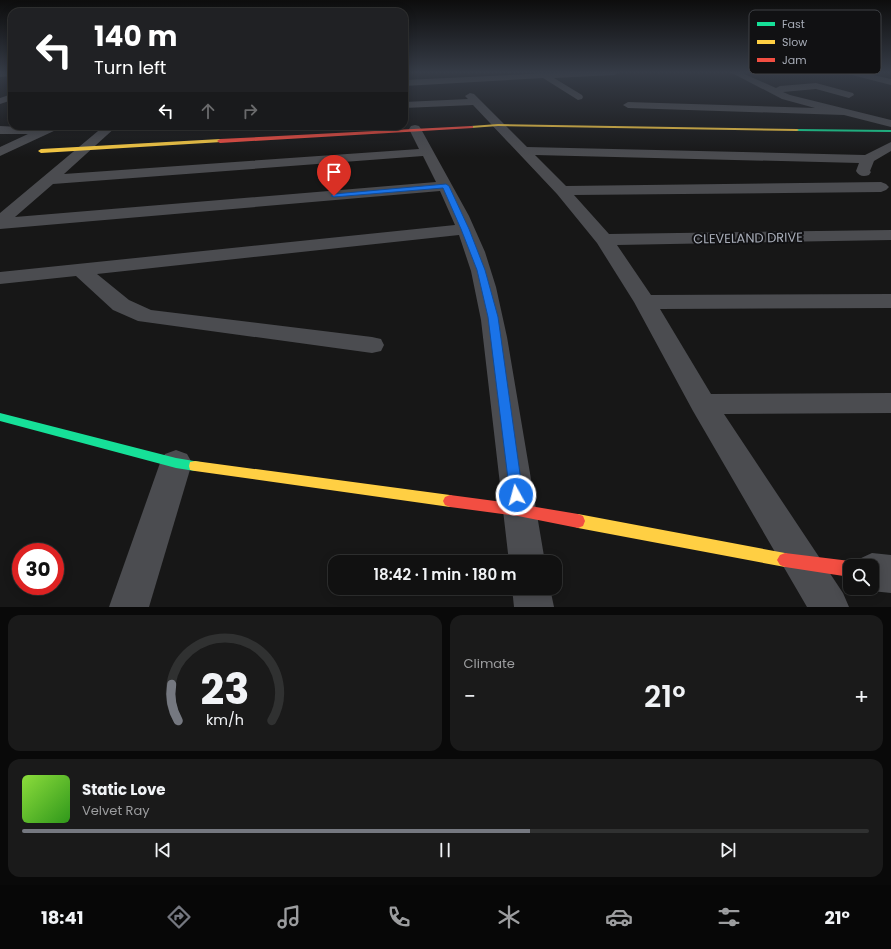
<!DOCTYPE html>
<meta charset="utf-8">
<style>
body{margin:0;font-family:Poppins,sans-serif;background:#1a1a1a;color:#f1f3f6;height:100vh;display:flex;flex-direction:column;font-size:15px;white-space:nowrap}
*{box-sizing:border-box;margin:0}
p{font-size:13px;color:#9c9d9f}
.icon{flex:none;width:22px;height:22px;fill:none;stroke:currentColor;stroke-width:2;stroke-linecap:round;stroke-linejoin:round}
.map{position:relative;height:607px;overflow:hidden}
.panel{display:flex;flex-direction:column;gap:8px;padding:8px;background:#090909;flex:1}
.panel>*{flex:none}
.top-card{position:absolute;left:8px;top:8px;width:400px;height:122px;border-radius:12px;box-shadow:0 2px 10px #0003,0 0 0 1px #303131;background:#202124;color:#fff;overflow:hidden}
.tools{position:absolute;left:843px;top:559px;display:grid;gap:8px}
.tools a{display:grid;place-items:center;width:36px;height:36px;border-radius:8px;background:#111;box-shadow:0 2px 10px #0003,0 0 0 1px #303131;font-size:20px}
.speed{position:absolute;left:12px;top:543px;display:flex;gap:8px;font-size:20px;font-weight:700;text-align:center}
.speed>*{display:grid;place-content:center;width:52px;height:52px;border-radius:50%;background:#111;box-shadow:0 2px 10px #0003,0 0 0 1px #303131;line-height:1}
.speed .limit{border:6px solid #d22;background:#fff;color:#111}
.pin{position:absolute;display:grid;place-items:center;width:34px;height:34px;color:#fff;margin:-41px -17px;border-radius:50% 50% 50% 0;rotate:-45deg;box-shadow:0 0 4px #0007}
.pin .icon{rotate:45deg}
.me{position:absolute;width:44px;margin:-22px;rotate:353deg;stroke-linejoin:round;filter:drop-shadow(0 0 3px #0008)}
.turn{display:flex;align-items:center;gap:14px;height:84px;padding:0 20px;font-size:18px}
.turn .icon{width:52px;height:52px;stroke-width:2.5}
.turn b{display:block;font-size:28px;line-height:34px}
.lanes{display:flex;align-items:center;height:38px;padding:0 20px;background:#0003;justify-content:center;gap:20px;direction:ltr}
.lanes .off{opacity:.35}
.big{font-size:30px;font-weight:600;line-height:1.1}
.panel .card{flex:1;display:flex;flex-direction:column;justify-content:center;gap:6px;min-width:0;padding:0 14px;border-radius:12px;background:#1a1a1a}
.panel .dial{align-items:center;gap:0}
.dial svg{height:104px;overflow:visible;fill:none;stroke:#303131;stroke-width:7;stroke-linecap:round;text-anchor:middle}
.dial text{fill:#f1f3f6;stroke:none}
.song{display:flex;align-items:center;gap:12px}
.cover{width:48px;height:48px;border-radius:6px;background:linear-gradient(135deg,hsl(90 70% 55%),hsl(110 70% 35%))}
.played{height:4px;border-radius:2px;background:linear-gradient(90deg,#757880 60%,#303131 60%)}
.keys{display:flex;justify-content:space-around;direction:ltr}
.heat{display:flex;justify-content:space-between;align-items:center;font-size:22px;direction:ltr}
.panel .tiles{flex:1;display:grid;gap:8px;grid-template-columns:1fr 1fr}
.card:last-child{grid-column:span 2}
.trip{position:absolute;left:328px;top:555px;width:234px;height:40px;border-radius:12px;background:#111;box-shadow:0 2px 10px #0003,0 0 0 1px #303131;font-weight:600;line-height:40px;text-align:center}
.dock{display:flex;height:64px;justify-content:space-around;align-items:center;background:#070707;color:#9c9d9f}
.dock .icon{width:28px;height:28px}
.dock .current{color:#757880}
.dock b{font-size:18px;color:#f1f3f6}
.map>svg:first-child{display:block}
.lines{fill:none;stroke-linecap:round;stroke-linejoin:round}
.street{fill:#4b4c50;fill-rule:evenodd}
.fast{fill:#16e098;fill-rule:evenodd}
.slow{fill:#ffcf43;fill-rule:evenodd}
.jam{fill:#f24e42;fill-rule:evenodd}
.route{fill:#1a73e8;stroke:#114b97}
.labels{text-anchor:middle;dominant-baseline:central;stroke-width:4;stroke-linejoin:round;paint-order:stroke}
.street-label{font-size:13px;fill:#a8adb8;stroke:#111113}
.key{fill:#111113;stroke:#3e4045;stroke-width:1}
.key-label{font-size:11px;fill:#a8adb8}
</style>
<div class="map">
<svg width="891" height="607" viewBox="0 0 891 607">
<rect width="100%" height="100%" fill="#171717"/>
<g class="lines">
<g class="street">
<polygon points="0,72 12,72 12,76 0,77"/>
<polygon points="572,72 619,72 615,75 554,78 582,95 583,97 582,99 578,100 543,78 404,86 404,80"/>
<polygon points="730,72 740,72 776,88 780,86 816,83 853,93 854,95 849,98 816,89 783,92 790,95 891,120 891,127 844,115 628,108 623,105 628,102 815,108 782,99"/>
<polygon points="847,72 860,72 891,79 891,85 848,74"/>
<path d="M470,93L474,94L527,147L865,155L891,142V151L874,161L870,171L871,172L869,175C863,177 859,176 856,171L859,163L535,155L566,186L881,182L886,184L889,187L886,190L881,192L574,195L609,234L891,230V240L617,245L651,295L891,294V308L660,309L711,394L891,393V413L724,414L843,593L849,607H807L693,411L634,302L597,243L557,194L473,105L404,108V102L468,99L465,96Z"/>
<polygon points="12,94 12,100 0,104 0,98"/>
<path d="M415,125L419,126L421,129L469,216L485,252L496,287L507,337L545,562H509L481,320L471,271L459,235L97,274L129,300L151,310L372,337L381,339L384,345L381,351L372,353L138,321L113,310L76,276L0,284V272L455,225L440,191L0,229V213L104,126H117L64,174L419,149L409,129L411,126ZM423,156L436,182L15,217L53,184Z"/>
<polygon points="0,126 41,128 45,126 57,126 58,127 56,130 0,156 0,147 28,134 0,134"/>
<polygon points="176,450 187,454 192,463 149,607 109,607 160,463 165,454"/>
<polygon points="872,553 891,555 891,593 872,591 865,588 872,588 872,566 856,566 859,559"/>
<polygon points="512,588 550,588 554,607 514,607"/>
</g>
<g class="fast">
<polygon points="797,129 891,130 891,132 795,131 795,130"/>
<polygon points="0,413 176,458 200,462 201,466 200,470 195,471 176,468 0,421"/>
</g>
<g class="slow">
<polygon points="498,124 797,129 799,130 797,131 498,126 471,128 469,127 471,126"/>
<polygon points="220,139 222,140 222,142 41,153 38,151 41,149"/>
<polygon points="195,461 450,495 455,497 457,501 455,505 450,507 195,471 190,470 189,466 190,462"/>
<polygon points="578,514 785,553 790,555 793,560 790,565 785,567 578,528 573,526 571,521 573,516"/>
</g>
<g class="jam">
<polygon points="471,126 473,126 473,128 220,143 217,141 220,139"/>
<polygon points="450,495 518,504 578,514 583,516 585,521 583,526 578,528 518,516 450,507 445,505 443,501 445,497"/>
<polygon points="785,553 850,561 855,564 856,566 850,566 850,577 785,567 780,565 777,560 780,555"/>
</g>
</g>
<linearGradient id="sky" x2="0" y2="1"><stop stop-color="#0d0d0d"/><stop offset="0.46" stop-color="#363c47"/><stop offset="1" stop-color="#363c47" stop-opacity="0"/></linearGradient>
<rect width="891" height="157" fill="url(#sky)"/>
<polygon class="route" points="446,184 449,186 469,229 485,270 498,317 523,495 521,500 516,501 512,500 510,495 488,317 477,270 461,229 443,188 334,197 331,196 334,194"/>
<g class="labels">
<g class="street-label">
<text transform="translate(748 238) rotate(-1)">CLEVELAND DRIVE</text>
</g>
</g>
<rect x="749" y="10" width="132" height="64" rx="6" class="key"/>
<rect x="757" y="22" width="18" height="4" fill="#16e098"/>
<rect x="757" y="40" width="18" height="4" fill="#ffcf43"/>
<rect x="757" y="58" width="18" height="4" fill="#f24e42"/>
<g class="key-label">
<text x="782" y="28">Fast</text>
<text x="782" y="46">Slow</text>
<text x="782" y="64">Jam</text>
</g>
</svg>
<div class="tools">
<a><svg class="icon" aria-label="search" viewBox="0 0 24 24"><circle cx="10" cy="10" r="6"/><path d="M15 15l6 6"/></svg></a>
</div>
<div class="speed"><div class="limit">30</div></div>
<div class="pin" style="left:334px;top:196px;background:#d93025"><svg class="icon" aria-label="arrive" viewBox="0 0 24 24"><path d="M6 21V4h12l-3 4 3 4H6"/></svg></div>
<svg class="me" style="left:516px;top:495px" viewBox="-20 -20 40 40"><circle r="17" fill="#1a73e8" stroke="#fff" stroke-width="3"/><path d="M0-11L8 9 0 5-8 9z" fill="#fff"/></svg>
<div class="trip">18:42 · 1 min · 180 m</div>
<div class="top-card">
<div class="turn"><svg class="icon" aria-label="left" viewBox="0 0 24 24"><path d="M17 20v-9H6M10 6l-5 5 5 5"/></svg><div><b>140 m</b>Turn left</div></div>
<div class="lanes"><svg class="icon" aria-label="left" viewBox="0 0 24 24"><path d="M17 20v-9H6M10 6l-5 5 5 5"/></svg><svg class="icon off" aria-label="ahead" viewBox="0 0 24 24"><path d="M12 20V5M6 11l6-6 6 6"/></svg><svg class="icon off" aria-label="right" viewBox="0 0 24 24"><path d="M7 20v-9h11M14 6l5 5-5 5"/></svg></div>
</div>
</div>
<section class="panel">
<div class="tiles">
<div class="card dial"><svg viewBox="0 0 100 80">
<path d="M14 69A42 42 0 1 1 86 69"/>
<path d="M14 69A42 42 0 0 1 9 41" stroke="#757880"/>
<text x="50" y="56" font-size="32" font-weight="700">23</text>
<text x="50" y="72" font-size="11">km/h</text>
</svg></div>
<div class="card"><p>Climate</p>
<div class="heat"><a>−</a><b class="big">21°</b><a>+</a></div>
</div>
<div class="card">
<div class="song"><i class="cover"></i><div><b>Static Love</b><p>Velvet Ray</p></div></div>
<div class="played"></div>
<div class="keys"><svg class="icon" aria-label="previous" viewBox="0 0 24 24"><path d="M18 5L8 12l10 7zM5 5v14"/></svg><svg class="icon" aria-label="pause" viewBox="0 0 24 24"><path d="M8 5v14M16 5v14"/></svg><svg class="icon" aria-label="next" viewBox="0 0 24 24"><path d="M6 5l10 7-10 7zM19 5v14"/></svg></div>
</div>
</div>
</section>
<nav class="dock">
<b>18:41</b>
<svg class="icon current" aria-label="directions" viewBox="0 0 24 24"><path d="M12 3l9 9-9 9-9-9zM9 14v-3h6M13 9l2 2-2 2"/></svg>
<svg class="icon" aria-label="music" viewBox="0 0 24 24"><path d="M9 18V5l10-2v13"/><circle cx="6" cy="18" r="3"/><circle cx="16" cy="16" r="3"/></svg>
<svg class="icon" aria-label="phone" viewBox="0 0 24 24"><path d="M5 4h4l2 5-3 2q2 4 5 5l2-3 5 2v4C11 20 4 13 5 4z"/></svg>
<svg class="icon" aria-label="climate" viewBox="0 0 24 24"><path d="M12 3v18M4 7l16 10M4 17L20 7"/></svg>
<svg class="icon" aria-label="car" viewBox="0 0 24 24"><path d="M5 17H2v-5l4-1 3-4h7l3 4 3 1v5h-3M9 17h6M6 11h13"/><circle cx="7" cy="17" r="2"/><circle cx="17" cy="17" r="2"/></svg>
<svg class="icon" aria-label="filters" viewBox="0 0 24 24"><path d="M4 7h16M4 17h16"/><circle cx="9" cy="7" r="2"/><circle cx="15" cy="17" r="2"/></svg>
<b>21°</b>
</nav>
